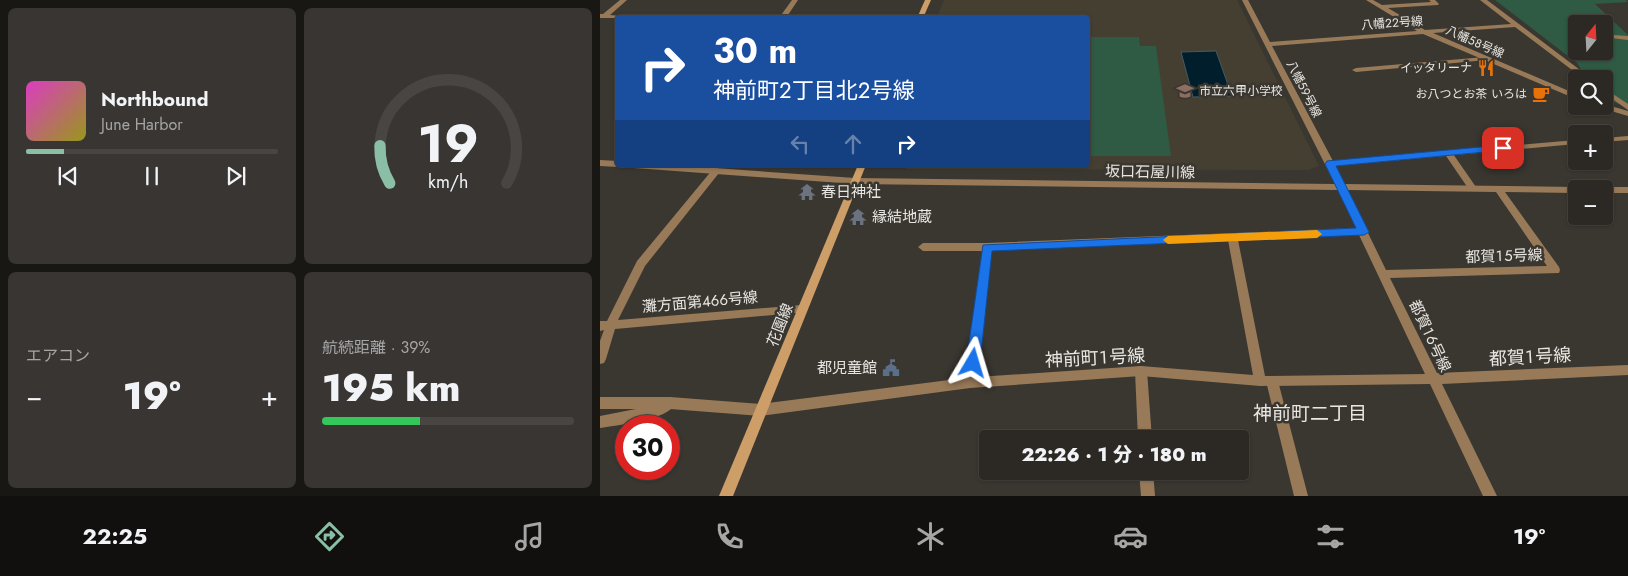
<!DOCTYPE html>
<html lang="ja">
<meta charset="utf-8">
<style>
body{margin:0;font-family:Jost,"Noto Sans JP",sans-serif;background:#383532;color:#f1f3f6;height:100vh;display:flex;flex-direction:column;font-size:19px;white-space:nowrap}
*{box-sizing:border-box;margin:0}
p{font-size:16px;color:#a6a6a7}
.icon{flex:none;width:28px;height:28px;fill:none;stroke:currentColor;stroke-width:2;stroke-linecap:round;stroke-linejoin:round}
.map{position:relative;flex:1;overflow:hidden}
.side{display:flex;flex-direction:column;gap:8px;padding:8px;background:#181714;width:600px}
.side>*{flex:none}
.hud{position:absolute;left:15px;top:15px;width:475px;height:152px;border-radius:5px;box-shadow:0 1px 4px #0004,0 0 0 1px #484542;background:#1a4fa0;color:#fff;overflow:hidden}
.needle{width:32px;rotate:18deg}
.buttons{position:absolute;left:968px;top:15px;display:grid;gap:10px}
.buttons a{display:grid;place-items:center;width:45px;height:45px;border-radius:5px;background:#2c2925;box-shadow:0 1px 4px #0004,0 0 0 1px #484542;font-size:25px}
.speed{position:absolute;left:15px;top:415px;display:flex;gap:10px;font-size:25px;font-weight:700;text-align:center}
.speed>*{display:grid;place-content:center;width:65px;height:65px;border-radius:50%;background:#2c2925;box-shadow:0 1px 4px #0004,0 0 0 1px #484542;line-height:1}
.speed .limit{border:8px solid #d22;background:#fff;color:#111}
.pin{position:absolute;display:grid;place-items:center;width:42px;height:42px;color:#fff;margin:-21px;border-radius:10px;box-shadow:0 2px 8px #0006}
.me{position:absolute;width:55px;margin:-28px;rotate:7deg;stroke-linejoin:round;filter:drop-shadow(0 0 4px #0008)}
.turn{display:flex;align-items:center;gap:18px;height:105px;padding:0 15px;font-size:22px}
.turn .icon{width:65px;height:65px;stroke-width:2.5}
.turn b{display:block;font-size:35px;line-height:42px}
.lanes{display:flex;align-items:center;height:48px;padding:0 15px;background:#0003;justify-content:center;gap:25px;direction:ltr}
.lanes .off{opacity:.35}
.big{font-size:38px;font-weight:800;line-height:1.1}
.side .tile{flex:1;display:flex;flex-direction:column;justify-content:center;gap:8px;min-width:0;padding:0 18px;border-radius:8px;background:#383532}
.side .dial{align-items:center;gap:0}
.dial svg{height:130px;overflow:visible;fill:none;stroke:#484542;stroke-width:7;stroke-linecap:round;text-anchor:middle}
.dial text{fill:#f1f3f6;stroke:none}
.song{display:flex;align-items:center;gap:15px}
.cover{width:60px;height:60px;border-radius:8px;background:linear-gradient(135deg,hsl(310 70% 55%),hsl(60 70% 35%))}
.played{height:5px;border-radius:2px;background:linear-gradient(90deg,#8abfa5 15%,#484542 15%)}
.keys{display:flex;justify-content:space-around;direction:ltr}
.heat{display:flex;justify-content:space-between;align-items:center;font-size:28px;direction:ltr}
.charge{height:8px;border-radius:4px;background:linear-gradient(90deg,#34c759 39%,#484542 0)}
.side .tiles{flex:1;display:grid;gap:8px;grid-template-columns:repeat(2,1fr)}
.trip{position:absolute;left:379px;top:430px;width:270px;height:50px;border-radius:5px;background:#2c2925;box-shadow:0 1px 4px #0004,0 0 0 1px #484542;font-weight:800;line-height:50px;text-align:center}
.tab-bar{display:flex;height:80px;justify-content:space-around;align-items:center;background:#12100f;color:#a6a6a7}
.tab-bar .icon{width:35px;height:35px}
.tab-bar .on{color:#8abfa5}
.tab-bar b{font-size:22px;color:#f1f3f6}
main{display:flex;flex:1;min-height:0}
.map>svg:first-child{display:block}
.built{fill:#453f32}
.green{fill:#2f5a43;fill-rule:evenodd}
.water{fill:#001e2b;stroke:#465a62}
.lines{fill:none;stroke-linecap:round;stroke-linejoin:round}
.lane{fill:#987a58;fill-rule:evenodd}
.street{fill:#987a58;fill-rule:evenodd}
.secondary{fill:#ce9e68;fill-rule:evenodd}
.route{fill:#1a73e8;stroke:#114b97}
.slow{fill:#f59e0b}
.labels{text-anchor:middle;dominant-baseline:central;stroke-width:5;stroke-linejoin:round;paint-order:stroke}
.far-street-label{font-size:12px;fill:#e8e6e2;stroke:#3a3731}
.far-poi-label{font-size:12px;fill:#e8e6e2;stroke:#3a3731;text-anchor:end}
.street-label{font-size:15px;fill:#e8e6e2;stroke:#3a3731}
.poi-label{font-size:15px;fill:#e8e6e2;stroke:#3a3731;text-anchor:start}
.near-street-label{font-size:18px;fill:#e8e6e2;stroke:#3a3731}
.near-neighbourhood-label{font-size:19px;fill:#e8e6e2;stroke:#3a3731}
</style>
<main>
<section class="side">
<div class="tiles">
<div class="tile">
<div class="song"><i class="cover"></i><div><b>Northbound</b><p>June Harbor</p></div></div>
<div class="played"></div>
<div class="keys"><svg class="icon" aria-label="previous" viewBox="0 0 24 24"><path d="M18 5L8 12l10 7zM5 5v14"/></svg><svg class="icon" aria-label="pause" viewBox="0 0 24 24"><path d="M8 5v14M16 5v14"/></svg><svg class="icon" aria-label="next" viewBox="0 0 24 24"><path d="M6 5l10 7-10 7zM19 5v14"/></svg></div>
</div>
<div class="tile dial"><svg viewBox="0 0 100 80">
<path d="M14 69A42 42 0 1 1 86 69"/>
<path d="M14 69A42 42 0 0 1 8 46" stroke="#8abfa5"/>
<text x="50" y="56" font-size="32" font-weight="700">19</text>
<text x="50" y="72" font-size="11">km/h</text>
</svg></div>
<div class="tile"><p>エアコン</p>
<div class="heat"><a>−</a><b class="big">19°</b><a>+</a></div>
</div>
<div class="tile"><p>航続距離 · 39%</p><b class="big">195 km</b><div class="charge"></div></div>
</div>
</section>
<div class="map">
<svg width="1028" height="496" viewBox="0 0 1028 496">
<rect width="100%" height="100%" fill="#3a3731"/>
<polygon class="built" points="344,0 637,0 719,166 708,170 307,169 300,165 488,165 488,18 337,17"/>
<g class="green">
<path d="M895,0H1026L1028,2L995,4L1028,35V107L1004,99V79H987L977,63ZM976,24H1004V51H976Z"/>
<polygon points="488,37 539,37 540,46 556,46 571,156 488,156"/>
</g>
<polygon class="water" points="616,51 632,96 593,97 581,52"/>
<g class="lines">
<g class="lane">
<polygon points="885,57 888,59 887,60 756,72 752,70 756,68"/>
<polygon points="848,150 851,151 876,187 878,189 876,191 870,191 844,153"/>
<polygon points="116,168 119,169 120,171 119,173 45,266 18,320 202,305 206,306 207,309 206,312 15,329 6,359 4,363 0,364 0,341 4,330 0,331 0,321 7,321 37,261 113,169"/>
<polygon points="541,366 545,367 547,371 552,439 538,439 535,371 537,367"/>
<polygon points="672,376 676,377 678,381 708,496 694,496 666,381 668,377"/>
<path d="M70,397L74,399L76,403C69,420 18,425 0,428V416L51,406Z"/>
<polygon points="539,471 553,471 555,496 541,496"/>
</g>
<g class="street">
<polygon points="20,0 27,0 10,15 42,18 0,18 0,14 3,14"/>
<polygon points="192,0 198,0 186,18 179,18"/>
<path d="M642,0H648L670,42L817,31L766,0H773L782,5L831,2L829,0H835L839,4L838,5L788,8L825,30L911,24L880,0H887L992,79H984L915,27L833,33L976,94V99L823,34L672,46L733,161L976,140V144L735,166L744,184L976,187L980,189H976V193L905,192L959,267L960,270L959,273L790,278L837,373L1028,365V375L842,384L897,496H883L830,384L660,386L541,376L370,388L161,416L70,409H0V397H70L161,404L365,378L382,251H323L318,247L323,243H387L756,228L738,190L255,184L34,168L30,165H72L255,178L735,184ZM747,190L896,192L947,266L786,270L768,233L769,231L766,228ZM759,235L825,374L665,376L638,240ZM628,240L653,375L541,366L377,377L392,250Z"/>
<polygon points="1013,35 1028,36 1028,40 1011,38 1011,36"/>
<polygon points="1004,88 1028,104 1028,110 1004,93"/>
<polygon points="1004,104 1028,111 1028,116 1001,108 1000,106 1004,106"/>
<polygon points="1028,136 1028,140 1004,142 1004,138"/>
<polygon points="0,160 18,161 18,165 22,165 18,167 0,166"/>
<polygon points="1004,187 1028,187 1028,193 1004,193 1004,189 1000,189"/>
</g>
<g class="secondary">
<polygon points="325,0 331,0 323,18 317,18"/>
<polygon points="258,165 266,165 133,496 119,496"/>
</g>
</g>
<polygon class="route" points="903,145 906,146 906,150 736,166 769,232 764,235 392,251 380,363 378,367 373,369 368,367 366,363 383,245 756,228 725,164 727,161"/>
<polygon class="slow" points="717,230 722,234 717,238 568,244 563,240 568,236"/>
<defs>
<g id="restaurant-bare" transform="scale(1.35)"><path d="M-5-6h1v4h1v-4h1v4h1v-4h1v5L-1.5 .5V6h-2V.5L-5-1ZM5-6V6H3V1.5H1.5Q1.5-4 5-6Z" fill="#e8710a" stroke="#3a3731" stroke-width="2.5" paint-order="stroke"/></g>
<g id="school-bare" transform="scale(1.35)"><path d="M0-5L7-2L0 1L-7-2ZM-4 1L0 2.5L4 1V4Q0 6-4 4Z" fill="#8d6e63" stroke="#3a3731" stroke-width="2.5" paint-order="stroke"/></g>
<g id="cafe-bare" transform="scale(1.35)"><path d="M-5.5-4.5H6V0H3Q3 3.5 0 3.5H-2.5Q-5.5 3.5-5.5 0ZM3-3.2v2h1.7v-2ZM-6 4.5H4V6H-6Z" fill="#e8710a" stroke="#3a3731" stroke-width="2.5" paint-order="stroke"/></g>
<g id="temple-bare" transform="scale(1.35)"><path d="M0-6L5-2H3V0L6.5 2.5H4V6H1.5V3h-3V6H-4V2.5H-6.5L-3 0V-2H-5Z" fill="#6b7280" stroke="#3a3731" stroke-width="2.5" paint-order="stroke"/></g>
<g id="civic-bare" transform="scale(1.35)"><path d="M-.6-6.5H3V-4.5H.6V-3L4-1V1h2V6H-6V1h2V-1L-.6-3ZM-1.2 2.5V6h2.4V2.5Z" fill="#5c6f8a" stroke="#3a3731" stroke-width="2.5" paint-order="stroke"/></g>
</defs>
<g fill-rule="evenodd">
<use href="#restaurant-bare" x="886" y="68"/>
<use href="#school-bare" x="585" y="91"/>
<use href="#cafe-bare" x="941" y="94"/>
<use href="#temple-bare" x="207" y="192"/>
<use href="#temple-bare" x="258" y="217"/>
<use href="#civic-bare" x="291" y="368"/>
</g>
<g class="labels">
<g class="far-street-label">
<text transform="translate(792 23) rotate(-4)">八幡２２号線</text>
<text transform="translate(875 42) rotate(24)">八幡５８号線</text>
<text transform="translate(704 89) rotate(63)">八幡５９号線</text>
</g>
<g class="far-poi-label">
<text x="872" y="68">イッタリーナ</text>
<text x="599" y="91" text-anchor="start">市立六甲小学校</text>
<text x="927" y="94">お八つとお茶 いろは</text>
</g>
<g class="street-label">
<text transform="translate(550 172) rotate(1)">坂口石屋川線</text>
<text transform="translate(904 256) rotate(-2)">都賀１５号線</text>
<text transform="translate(100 302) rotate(-5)">灘方面第４６６号線</text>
<text transform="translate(180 325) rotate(-68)">花園線</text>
<text transform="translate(830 336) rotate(65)">都賀１６号線</text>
</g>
<g class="poi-label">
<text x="221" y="192">春日神社</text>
<text x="272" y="217">縁結地蔵</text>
<text x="277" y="368" text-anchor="end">都児童館</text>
</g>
<g class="near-street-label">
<text transform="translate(930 357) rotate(-3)">都賀１号線</text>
<text transform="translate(495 358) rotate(-3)">神前町１号線</text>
</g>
<g class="near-neighbourhood-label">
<text x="710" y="413">神前町二丁目</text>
</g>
</g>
</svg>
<div class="buttons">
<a><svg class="needle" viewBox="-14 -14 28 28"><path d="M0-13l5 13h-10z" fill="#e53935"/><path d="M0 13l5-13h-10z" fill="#a6a6a7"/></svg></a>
<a><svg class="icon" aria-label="search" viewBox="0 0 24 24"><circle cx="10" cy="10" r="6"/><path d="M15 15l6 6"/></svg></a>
<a>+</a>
<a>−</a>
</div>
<div class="speed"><div class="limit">30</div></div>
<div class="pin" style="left:903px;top:148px;background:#d93025"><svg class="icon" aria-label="arrive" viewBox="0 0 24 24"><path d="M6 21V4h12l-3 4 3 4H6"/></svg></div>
<svg class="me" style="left:373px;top:363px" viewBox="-20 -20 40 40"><path d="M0-17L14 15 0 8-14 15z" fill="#1a73e8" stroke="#fff" stroke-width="4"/></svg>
<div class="trip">22:26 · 1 分 · 180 m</div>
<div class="hud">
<div class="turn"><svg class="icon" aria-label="right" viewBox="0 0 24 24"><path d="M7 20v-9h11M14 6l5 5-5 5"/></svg><div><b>30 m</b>神前町２丁目北２号線</div></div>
<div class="lanes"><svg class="icon off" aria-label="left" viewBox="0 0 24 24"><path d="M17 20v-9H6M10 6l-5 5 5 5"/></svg><svg class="icon off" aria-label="ahead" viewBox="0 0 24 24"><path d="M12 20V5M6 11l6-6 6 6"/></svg><svg class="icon" aria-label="right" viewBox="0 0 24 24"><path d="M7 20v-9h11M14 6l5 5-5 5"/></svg></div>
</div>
</div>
</main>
<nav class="tab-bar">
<b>22:25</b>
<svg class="icon on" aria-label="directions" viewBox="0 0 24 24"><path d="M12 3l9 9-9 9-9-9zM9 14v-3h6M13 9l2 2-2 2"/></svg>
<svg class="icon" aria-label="music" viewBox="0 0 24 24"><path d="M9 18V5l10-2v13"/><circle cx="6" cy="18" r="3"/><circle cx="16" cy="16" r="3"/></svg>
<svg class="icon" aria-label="phone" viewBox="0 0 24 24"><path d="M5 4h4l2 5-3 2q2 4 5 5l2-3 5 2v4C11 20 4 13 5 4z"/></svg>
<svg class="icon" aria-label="climate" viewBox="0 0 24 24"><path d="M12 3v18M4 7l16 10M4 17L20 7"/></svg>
<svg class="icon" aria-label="car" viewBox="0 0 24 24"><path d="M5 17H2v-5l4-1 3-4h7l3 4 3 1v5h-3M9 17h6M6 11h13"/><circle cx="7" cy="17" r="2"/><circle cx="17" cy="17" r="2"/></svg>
<svg class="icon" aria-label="filters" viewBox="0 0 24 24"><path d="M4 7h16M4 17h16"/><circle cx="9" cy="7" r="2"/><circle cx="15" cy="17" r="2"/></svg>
<b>19°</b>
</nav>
